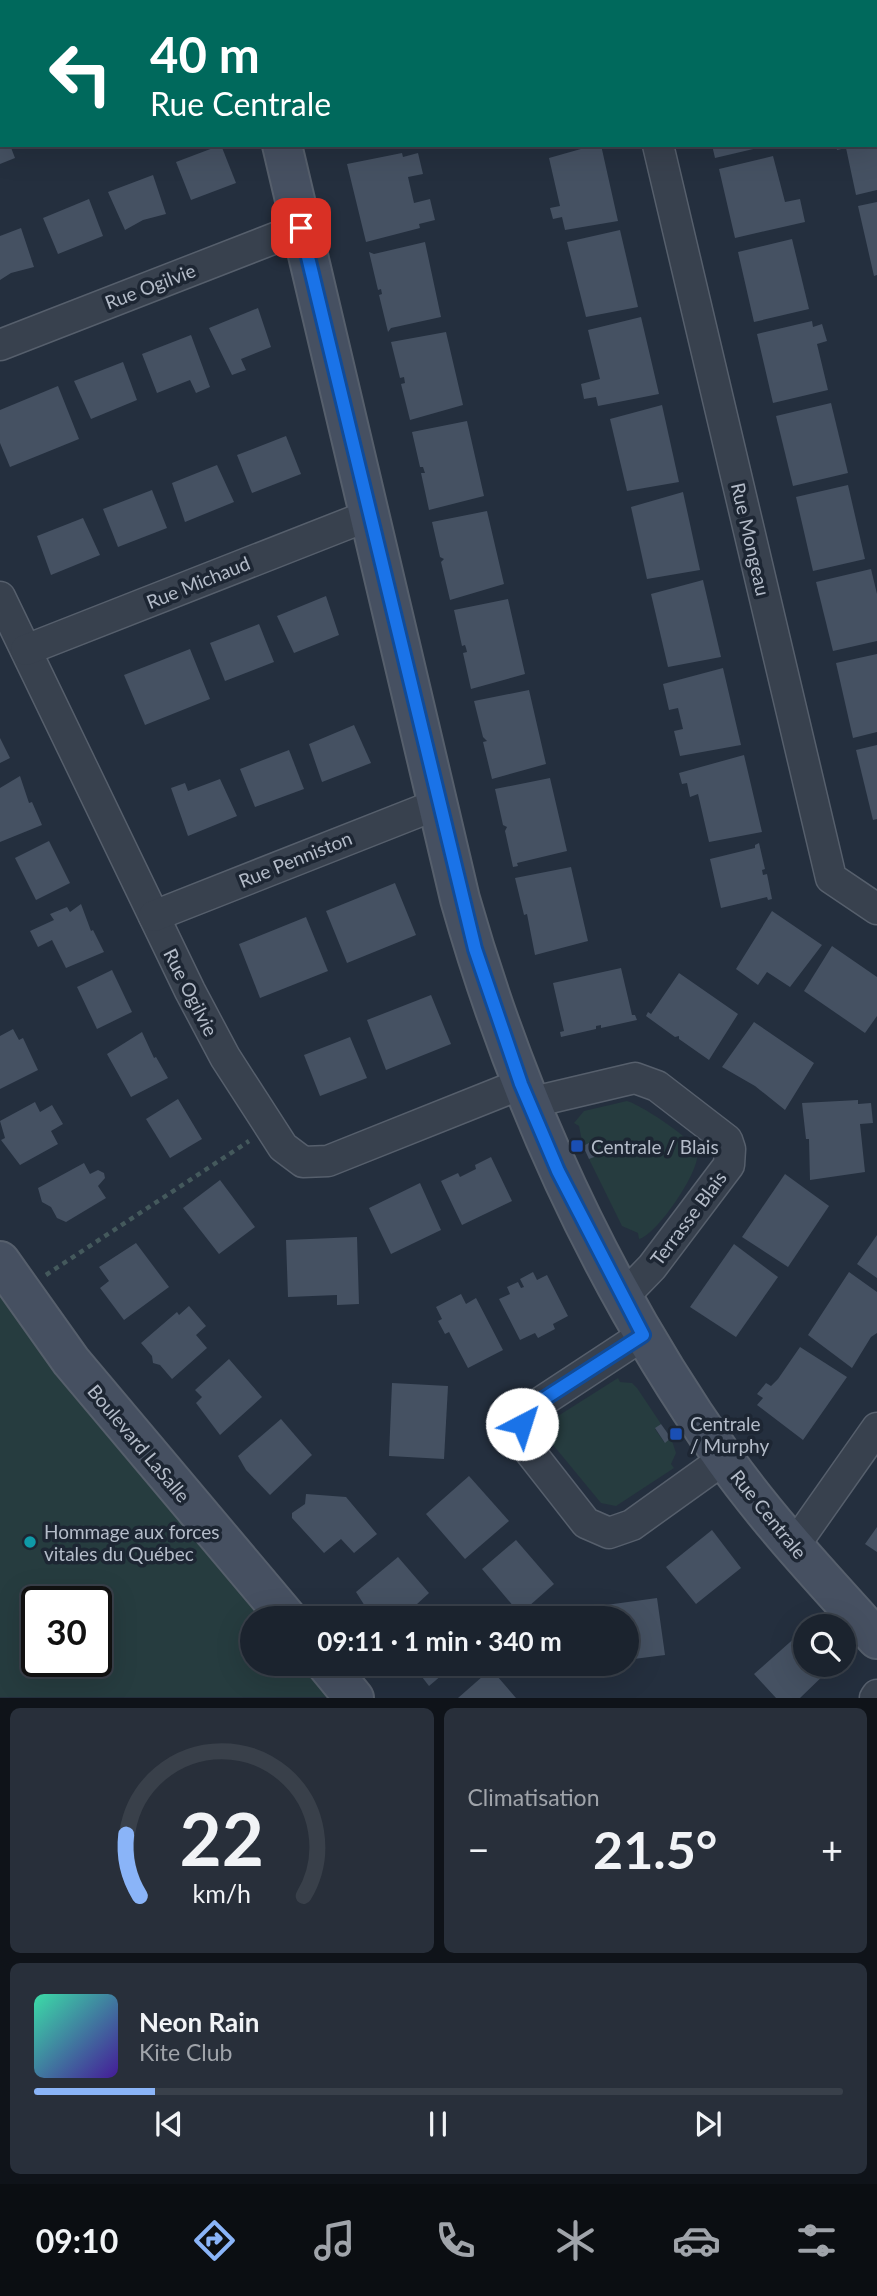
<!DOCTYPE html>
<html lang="fr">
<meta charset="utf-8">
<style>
body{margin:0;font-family:Lato,sans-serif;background:#282f3a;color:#f1f3f6;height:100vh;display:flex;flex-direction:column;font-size:26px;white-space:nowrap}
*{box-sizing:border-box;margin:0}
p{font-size:23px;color:#a0a4aa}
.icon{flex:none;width:38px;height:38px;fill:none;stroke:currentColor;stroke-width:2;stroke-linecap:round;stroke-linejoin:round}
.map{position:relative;height:1698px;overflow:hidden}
.panel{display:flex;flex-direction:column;gap:10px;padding:10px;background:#0f1319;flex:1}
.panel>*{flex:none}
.hud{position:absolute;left:0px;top:0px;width:878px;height:147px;box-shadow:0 7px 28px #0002,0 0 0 2px #39404a;background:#00695c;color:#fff;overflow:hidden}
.buttons{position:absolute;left:793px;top:1614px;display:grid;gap:14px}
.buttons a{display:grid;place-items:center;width:63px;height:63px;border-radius:50%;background:#1b232e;box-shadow:0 7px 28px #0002,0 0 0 2px #39404a;font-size:35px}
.speed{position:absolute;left:21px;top:1586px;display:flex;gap:14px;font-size:35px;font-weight:700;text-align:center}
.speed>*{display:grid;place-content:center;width:91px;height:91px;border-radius:50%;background:#1b232e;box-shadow:0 7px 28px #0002,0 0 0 2px #39404a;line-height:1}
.speed .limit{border:4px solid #111;border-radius:10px;background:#fff;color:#111}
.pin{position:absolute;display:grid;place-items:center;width:60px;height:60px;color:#fff;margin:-30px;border-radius:14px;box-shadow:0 4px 10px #0006}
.me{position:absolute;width:77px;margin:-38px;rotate:40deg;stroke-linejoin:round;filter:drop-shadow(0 0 5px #0008)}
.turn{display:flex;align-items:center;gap:24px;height:147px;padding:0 35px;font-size:32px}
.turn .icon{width:91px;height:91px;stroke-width:2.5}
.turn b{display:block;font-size:49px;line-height:60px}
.big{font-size:52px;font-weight:700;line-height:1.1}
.panel .widget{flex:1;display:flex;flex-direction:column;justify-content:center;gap:10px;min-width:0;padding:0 24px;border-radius:10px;background:#282f3a}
.panel .dial{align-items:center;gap:0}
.dial svg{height:182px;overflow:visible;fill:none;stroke:#39404a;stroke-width:7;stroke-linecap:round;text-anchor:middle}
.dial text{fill:#f1f3f6;stroke:none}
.song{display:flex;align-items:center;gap:21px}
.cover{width:84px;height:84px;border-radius:10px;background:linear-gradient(135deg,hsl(160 70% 55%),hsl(260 70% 35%))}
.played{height:7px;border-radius:4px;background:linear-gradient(90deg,#8ab4f8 15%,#39404a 15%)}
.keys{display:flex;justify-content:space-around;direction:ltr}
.heat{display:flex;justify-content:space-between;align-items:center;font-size:38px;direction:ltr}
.panel .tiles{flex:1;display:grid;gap:10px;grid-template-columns:1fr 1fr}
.widget:last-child{grid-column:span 2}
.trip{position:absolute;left:240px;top:1606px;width:399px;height:70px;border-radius:35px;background:#1b232e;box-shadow:0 7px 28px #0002,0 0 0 2px #39404a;font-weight:700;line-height:70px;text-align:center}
.menu{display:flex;height:112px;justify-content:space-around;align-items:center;background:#0b0e12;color:#a0a4aa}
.menu .icon{width:49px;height:49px}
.menu .selected{color:#8ab4f8}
.menu b{font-size:32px;color:#f1f3f6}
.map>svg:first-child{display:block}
.green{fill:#263c3f;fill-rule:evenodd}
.building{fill:#455162}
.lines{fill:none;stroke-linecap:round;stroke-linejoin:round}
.street-casing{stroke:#565f6c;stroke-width:33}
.secondary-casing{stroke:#565f6c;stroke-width:42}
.path{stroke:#44595c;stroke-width:4.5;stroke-dasharray:5 5;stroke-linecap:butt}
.street{stroke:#38414e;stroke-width:30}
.secondary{stroke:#465061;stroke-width:38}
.route-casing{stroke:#114b97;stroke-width:18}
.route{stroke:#1a73e8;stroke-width:12}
.transit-dot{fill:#1a4fb4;stroke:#1d2633;stroke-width:2.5}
.culture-dot{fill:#0f9aa8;stroke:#1d2633;stroke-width:2.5}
.labels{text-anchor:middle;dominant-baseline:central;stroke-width:7;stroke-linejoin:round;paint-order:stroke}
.street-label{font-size:19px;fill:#b4bcc9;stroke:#1d2633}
.poi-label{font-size:19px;fill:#b4bcc9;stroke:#1d2633;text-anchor:start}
</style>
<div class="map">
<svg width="877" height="1698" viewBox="0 0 877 1698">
<rect width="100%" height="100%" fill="#242f3e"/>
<g class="green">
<path d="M627,1101C641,1105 694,1139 697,1152C702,1169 656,1236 639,1239L638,1233L622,1226L589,1159L597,1155L591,1143L583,1146L579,1126L574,1123L584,1111Z"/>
<path d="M0,1294L85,1409L263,1619H252V1664H301L329,1697H0ZM37,1601H96V1661H37Z"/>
<polygon points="618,1378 620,1382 632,1383 637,1388 661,1424 655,1429 664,1442 671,1438 676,1453 671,1464 674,1468 616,1506 601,1503 554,1446 550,1431 558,1416"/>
</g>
<g class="building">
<polygon points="0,145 10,145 15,158 0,164"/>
<polygon points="221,145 236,183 191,200 176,162"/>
<polygon points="595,145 601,145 618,221 565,230 562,217 553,219 550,208 560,206 549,158"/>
<polygon points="712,145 766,145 766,146 715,158"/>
<polygon points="836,145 877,145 877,190 856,195 846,148 837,150"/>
<polygon points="402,153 403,157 418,153 423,174 408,177 414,203 430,199 435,220 419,224 420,228 366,242 347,164"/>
<polygon points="773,156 785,202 800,199 805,222 735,238 719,169"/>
<polygon points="153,175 166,214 143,220 125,230 108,192"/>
<polygon points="89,199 103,236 58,254 43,218"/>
<polygon points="877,202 877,275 874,276 858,206"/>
<polygon points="21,228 34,267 11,273 0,280 0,236"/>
<polygon points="620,230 638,307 586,317 567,242"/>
<polygon points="792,239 809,309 754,322 738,252"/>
<polygon points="425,242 441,317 391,328 388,332 379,295 382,294 381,289 378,290 369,252 374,254"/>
<polygon points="258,308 271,347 241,359 246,370 232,375 209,328"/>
<polygon points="641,317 659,394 598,406 596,397 584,399 581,384 600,379 588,330"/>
<polygon points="812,321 813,327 822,324 827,341 817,344 828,390 773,403 757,334"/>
<polygon points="446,332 463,405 410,420 401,384 405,383 404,377 400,378 391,342"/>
<polygon points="191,335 210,387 196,393 190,380 157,393 142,354"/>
<polygon points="123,362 137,400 91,419 74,381"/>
<polygon points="58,386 79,439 10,467 0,443 0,410"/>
<polygon points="831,403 848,473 793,486 776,416"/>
<polygon points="662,405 679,482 627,491 610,419"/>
<polygon points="467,421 484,496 429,510 421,473 425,473 423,467 420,467 412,432"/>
<polygon points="286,436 301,474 252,493 237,455"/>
<polygon points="217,465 234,502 185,522 172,483"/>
<polygon points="848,485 865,559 813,571 796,497"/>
<polygon points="152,490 167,528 118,547 103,509"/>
<polygon points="683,492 700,570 647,579 631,507"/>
<polygon points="487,511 504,584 450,600 441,562 444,559 440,557 432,522"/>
<polygon points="83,518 100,555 51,575 37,536"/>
<polygon points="871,569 877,594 877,641 833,651 816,582"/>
<polygon points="703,580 721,657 668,667 651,594"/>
<polygon points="326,596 339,635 294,653 277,616"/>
<polygon points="508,599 525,674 471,689 463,653 467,652 466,648 465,645 462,646 454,610"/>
<polygon points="259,624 274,662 225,681 210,643"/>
<polygon points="190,649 210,699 145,725 124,675"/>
<polygon points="877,654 877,732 853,738 836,663"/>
<polygon points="723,668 741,745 680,756 674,731 683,729 678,708 669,710 663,684"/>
<polygon points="529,690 546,764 492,779 483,742 487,741 483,737 474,701"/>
<polygon points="354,725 371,763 322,782 309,744"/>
<polygon points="0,738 10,758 0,763"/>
<polygon points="877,745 877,819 873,820 856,750"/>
<polygon points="289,750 304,789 255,807 240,769"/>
<polygon points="744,755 762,832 709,842 698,794 690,797 687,783 682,784 679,773"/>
<polygon points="20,776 29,803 32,802 42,825 0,842 0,788"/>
<polygon points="550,778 567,851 517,863 518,866 513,867 505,831 507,827 503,825 495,789"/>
<polygon points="220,779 237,816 188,836 171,788 185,783 188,791"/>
<polygon points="49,841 70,883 36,900 15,858"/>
<polygon points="759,843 765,869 762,870 763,875 767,874 772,899 768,900 767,897 721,908 710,859 755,848 755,845"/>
<polygon points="571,867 588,941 535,955 527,914 524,915 515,878"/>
<polygon points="395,883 416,935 347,963 326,911"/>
<polygon points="81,904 91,931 93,930 104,952 66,968 52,940 38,947 30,931 54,920 50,914 67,907 70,912"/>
<polygon points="772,911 822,945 790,987 767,972 758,985 736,969"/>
<polygon points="306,917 328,971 260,998 239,944"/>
<polygon points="832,946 877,977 877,1016 865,1033 804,991"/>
<polygon points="621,968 632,1015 635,1015 637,1020 601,1028 601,1025 596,1026 596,1029 561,1037 560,1032 564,1031 553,983"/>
<polygon points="112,970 132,1012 97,1029 77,987"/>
<polygon points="679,973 738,1014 709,1060 679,1039 679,1036 675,1037 646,1016 648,1012 651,1014"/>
<polygon points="431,995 451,1044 386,1070 367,1020"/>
<polygon points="754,1022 814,1063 785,1110 755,1086 722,1067"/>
<polygon points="13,1029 19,1040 23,1038 38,1070 0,1089 0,1036"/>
<polygon points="142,1032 154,1058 156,1057 168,1078 131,1097 107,1054"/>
<polygon points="350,1037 367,1078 320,1096 304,1055"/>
<polygon points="178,1099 202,1139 170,1158 146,1119"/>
<polygon points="858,1100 858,1104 871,1103 873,1123 860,1124 865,1172 810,1180 809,1139 806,1139 802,1103"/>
<polygon points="35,1102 40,1112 52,1105 63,1124 51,1131 58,1144 20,1165 1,1140 5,1138 0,1121"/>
<polygon points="591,1142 597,1156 589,1159 583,1146"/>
<polygon points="491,1157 512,1201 462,1225 441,1181 458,1173 460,1177 476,1169 475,1165"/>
<polygon points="84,1163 90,1174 98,1170 104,1173 105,1178 98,1186 106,1198 66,1222 57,1218 51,1207 42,1202 38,1188"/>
<polygon points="785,1174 829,1206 788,1267 742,1237"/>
<polygon points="220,1180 255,1227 219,1254 183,1208"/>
<polygon points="420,1183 441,1230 391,1254 369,1208"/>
<polygon points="877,1235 877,1278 857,1264"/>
<polygon points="357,1237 359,1304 337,1305 337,1295 288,1297 286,1240"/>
<polygon points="136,1243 169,1287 124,1320 100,1288 109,1281 99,1267"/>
<polygon points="734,1244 778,1277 736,1337 690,1307"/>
<polygon points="533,1272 537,1280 547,1275 568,1316 553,1324 555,1329 538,1338 535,1333 520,1340 499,1299 510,1294 507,1287 518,1282 521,1288 524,1287 520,1279"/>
<polygon points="849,1272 877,1292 877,1333 871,1337 852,1368 808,1335"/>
<polygon points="461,1294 466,1304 476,1298 503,1350 468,1368 449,1332 445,1334 438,1321 442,1319 436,1307"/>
<polygon points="189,1306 206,1326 196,1335 207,1348 172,1379 160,1365 153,1363 152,1356 141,1343 177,1312 179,1315"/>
<polygon points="800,1347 847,1377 803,1440 757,1405 763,1398 757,1394 766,1383 771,1386 778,1379"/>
<polygon points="229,1359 262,1397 220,1435 196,1403 202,1397 195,1390"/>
<polygon points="392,1383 448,1386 444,1459 389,1456"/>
<polygon points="281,1419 312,1455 270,1495 246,1470 238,1456"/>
<polygon points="661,1424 671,1438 665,1443 655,1428"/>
<polygon points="469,1476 509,1521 465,1559 426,1514"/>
<polygon points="306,1494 346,1497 377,1534 354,1553 341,1539 324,1553 292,1518 292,1513 305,1504"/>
<polygon points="877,1527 877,1552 865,1544"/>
<polygon points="712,1530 741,1568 696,1604 666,1567"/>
<polygon points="516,1540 554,1584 520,1614 482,1569"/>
<polygon points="398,1557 429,1593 403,1617 378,1619 370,1614 356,1592"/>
<polygon points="657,1598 665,1655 626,1660 626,1619 578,1619 577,1609"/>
<polygon points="798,1635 805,1643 805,1664 824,1664 829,1670 800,1698 776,1698 754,1674"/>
<polygon points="412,1664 455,1664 429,1686"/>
<polygon points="491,1669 516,1698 458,1698"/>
</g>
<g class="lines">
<g class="street-casing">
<g id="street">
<polyline points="623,0 624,2"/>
<polyline points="73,2 77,0"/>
<polyline points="0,30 2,30"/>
<polyline points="658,145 831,878 877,909"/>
<polyline points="0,345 301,228"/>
<polyline points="0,597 190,991 225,1057 283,1147 303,1162 328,1161 521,1084"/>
<polyline points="26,650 370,515"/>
<polyline points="154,916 438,804"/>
<polyline points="529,1103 635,1078 657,1086 727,1140 730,1149 729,1165 652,1267 622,1298"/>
<polyline points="643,1335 529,1410 524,1417 522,1433 528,1449 586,1523 609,1533 632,1525 724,1459"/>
<polyline points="794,1546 877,1428"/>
<polyline points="875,1698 877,1695"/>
</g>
</g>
<g class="secondary-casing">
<g id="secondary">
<polyline points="249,0 249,2"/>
<path d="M282,145L460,899C517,1099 603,1287 723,1457C769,1522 824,1580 877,1639"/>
<polyline points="0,1261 71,1361 288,1619"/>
<polyline points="326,1664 354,1698"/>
</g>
</g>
<polyline class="path" points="46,1275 249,1141"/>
<use href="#street" class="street"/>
<use href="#secondary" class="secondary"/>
</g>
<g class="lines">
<g class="route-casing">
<polyline id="route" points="301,228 475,949 521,1084 558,1171 643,1335 536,1404 524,1416 522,1424"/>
</g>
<use href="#route" class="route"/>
</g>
<g class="transit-dot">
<rect x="570" y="1139" width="14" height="14" rx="3.5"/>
<rect x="669" y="1427" width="14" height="14" rx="3.5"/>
</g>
<circle class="culture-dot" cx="30" cy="1542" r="7"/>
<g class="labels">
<g class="street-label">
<text transform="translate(150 286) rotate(-21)">Rue Ogilvie</text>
<text transform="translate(751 539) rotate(77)">Rue Mongeau</text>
<text transform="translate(198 582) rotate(-22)">Rue Michaud</text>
<text transform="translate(295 859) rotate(-22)">Rue Penniston</text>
<text transform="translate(191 992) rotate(63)">Rue Ogilvie</text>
<text transform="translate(688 1218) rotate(-53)">Terrasse Blais</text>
<text transform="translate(139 1443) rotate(50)">Boulevard LaSalle</text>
<text transform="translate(769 1514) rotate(51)">Rue Centrale</text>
</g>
<g class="poi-label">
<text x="591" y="1146">Centrale / Blais</text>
<text x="690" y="1423">Centrale<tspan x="690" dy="22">/ Murphy</tspan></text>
<text x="44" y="1531">Hommage aux forces<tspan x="44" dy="22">vitales du Québec</tspan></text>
</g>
</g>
</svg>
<div class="buttons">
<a><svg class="icon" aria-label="search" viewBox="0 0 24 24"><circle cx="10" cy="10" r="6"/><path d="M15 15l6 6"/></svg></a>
</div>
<div class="speed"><div class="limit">30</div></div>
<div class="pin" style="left:301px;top:228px;background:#d93025"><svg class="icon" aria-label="arrive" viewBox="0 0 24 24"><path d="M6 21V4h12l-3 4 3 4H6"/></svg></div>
<svg class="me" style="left:522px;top:1424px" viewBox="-20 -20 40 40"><circle r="19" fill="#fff"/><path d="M0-13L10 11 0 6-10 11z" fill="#1a73e8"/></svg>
<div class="trip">09:11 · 1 min · 340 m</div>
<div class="hud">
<div class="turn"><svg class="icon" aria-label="left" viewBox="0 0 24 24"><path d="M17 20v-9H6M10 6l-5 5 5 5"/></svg><div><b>40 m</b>Rue Centrale</div></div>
</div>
</div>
<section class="panel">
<div class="tiles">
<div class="widget dial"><svg viewBox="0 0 100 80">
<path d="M14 69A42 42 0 1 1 86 69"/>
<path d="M14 69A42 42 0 0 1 8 42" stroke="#8ab4f8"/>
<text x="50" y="56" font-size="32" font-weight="700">22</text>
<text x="50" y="72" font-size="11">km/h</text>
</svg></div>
<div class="widget"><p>Climatisation</p>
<div class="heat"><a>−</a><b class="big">21.5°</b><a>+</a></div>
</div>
<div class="widget">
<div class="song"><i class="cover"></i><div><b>Neon Rain</b><p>Kite Club</p></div></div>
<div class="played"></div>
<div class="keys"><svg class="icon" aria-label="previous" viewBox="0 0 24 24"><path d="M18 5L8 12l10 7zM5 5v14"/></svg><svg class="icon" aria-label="pause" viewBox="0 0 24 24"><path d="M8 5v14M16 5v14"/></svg><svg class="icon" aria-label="next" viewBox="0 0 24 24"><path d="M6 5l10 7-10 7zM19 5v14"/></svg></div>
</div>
</div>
</section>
<nav class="menu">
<b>09:10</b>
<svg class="icon selected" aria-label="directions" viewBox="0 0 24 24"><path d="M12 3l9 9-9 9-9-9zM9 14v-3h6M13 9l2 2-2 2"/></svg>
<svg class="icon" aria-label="music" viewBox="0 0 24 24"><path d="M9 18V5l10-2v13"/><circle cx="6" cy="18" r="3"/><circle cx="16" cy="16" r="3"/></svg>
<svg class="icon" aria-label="phone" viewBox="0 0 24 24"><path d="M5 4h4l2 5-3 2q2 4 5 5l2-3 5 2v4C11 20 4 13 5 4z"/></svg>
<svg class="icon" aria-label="climate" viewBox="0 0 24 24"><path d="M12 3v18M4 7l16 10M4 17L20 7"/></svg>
<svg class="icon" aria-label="car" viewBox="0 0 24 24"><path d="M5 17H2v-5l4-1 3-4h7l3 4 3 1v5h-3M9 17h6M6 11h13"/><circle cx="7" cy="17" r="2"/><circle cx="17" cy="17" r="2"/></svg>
<svg class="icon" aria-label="filters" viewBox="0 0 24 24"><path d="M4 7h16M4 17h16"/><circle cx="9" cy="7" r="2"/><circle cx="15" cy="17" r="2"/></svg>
</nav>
